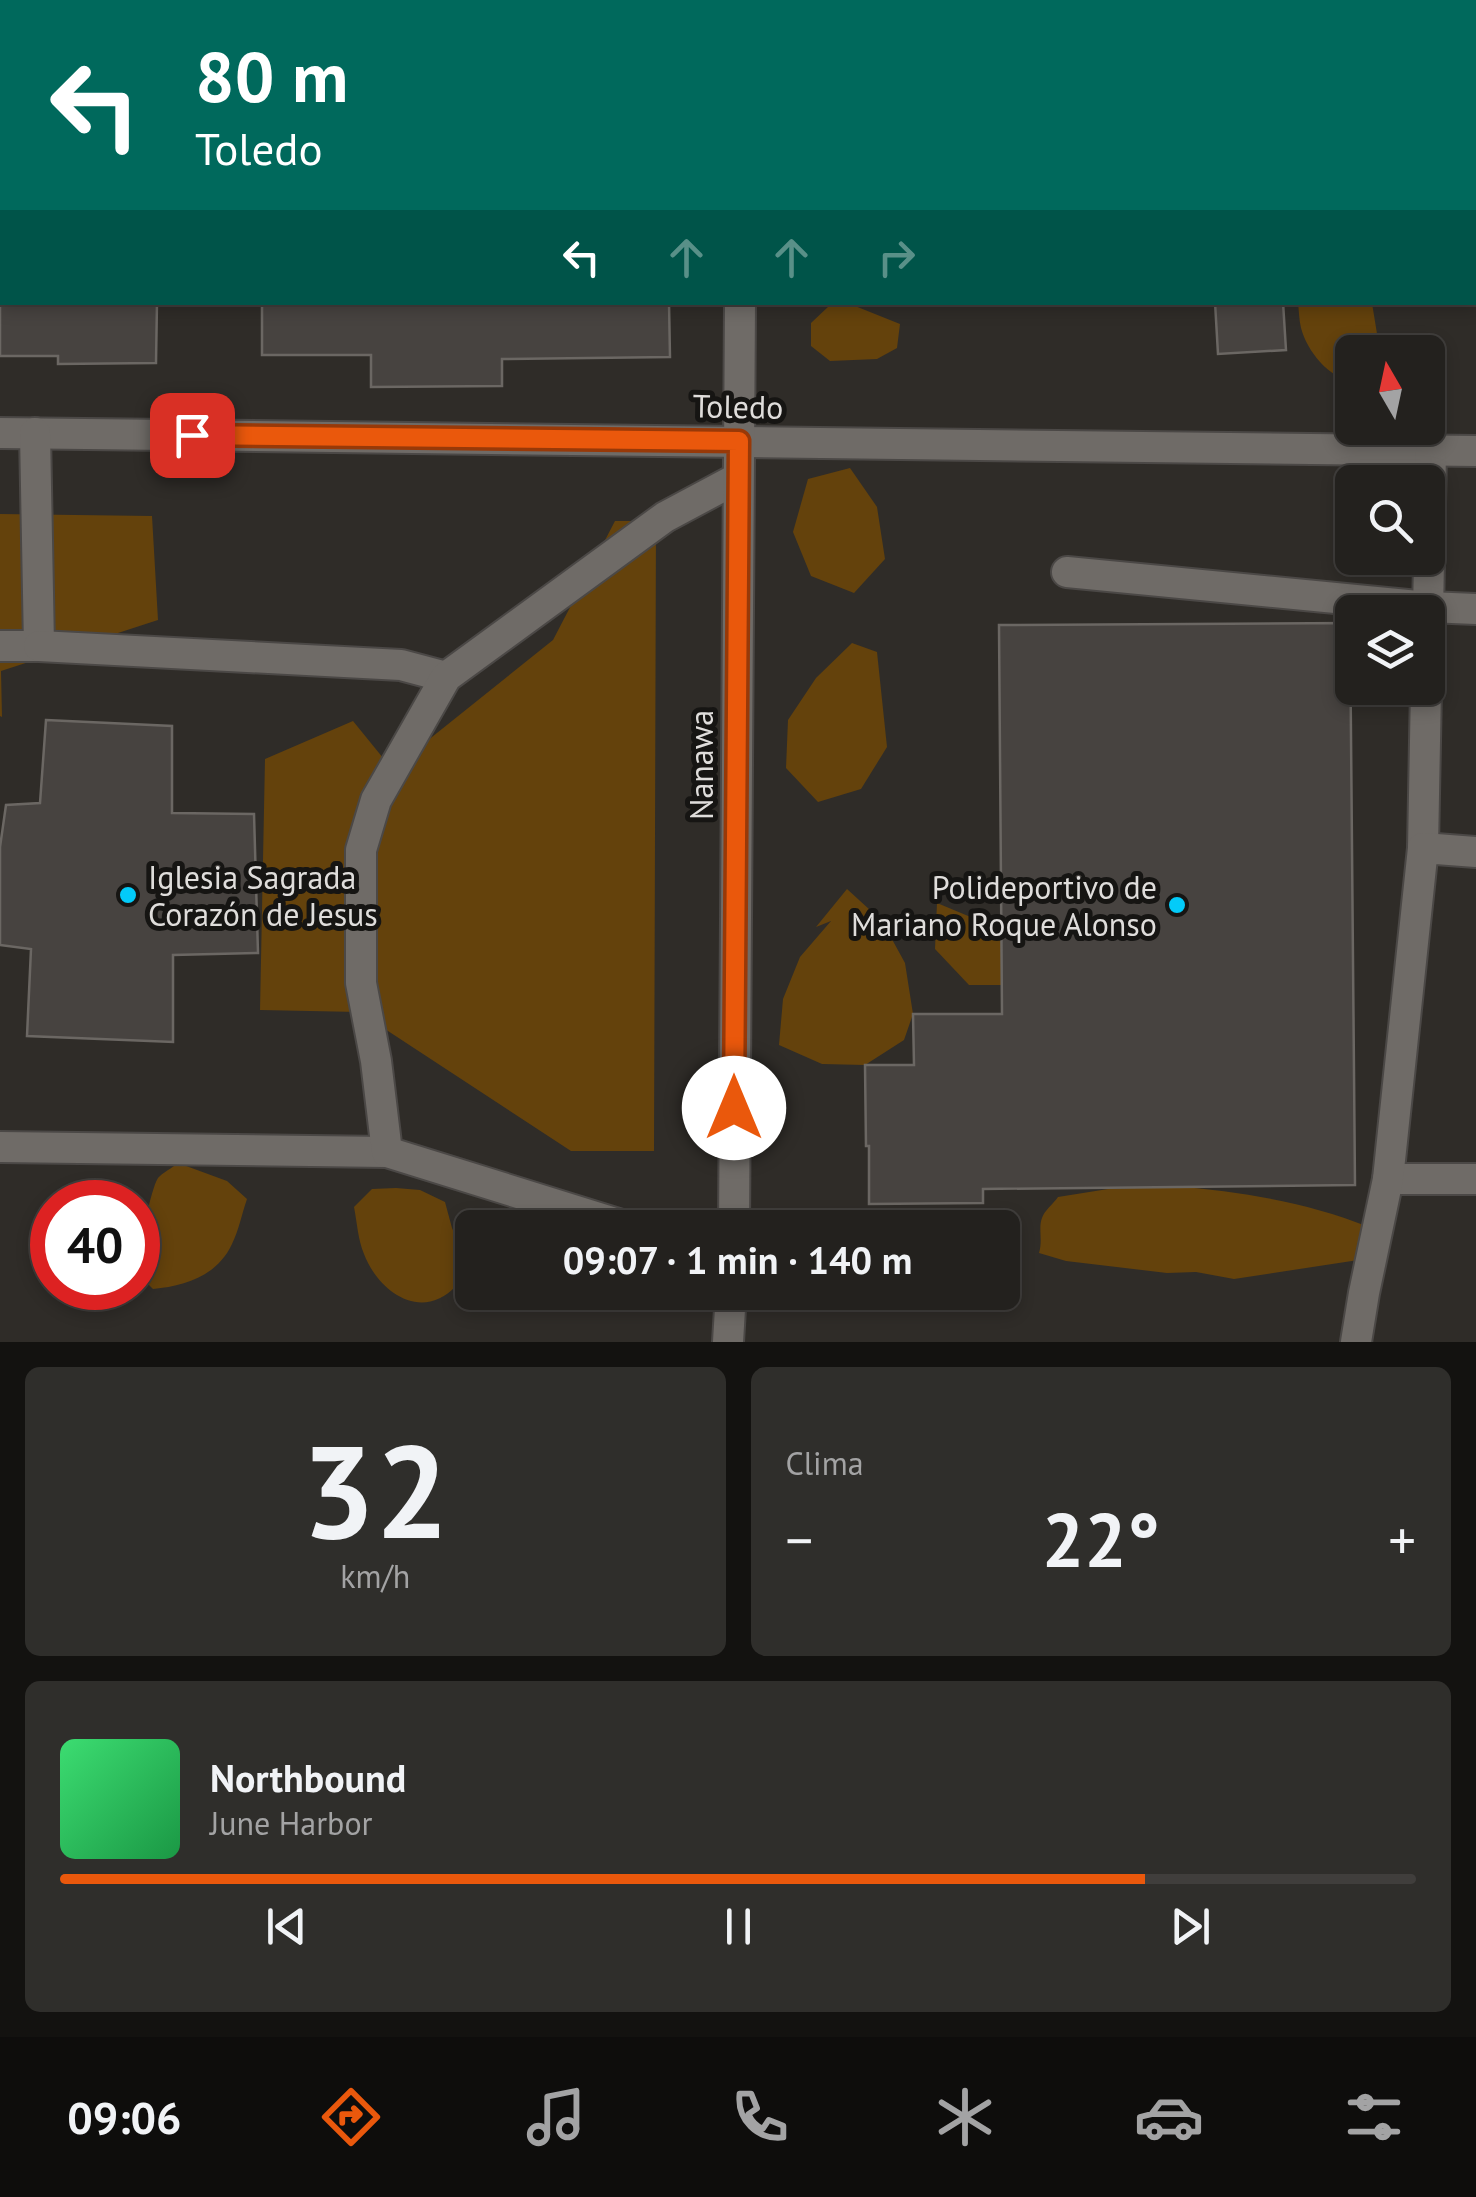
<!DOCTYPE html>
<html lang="es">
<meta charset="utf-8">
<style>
body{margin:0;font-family:"PT Sans",sans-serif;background:#2f2e2b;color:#f1f3f6;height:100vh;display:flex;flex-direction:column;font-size:38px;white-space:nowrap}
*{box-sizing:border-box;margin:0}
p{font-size:32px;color:#a3a3a4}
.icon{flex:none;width:55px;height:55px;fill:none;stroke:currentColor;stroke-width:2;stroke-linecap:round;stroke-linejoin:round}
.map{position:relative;height:1342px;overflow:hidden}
.drawer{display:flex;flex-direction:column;gap:25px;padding:25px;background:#131210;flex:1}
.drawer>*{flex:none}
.banner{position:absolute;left:0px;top:0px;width:1478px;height:305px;box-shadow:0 5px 15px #0003,0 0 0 2px #403e3c;background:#00695c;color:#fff;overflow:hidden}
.needle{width:65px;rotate:351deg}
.controls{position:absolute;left:1335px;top:335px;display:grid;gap:20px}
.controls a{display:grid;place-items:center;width:110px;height:110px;border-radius:15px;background:#23211e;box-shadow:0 5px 15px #0003,0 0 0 2px #403e3c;font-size:50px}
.speed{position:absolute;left:30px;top:1180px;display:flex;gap:20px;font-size:50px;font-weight:700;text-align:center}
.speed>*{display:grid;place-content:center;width:130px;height:130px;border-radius:50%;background:#23211e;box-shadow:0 5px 15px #0003,0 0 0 2px #403e3c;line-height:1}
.speed .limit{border:15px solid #d22;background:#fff;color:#111}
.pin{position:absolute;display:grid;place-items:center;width:85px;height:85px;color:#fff;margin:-42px;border-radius:20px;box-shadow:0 5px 15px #0006}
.me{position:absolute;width:110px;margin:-55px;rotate:0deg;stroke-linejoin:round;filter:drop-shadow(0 0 8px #0008)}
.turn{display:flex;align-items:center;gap:35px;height:210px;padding:0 30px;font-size:45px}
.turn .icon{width:130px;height:130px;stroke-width:2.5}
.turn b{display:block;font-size:70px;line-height:85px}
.lanes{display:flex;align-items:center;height:95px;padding:0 30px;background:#0003;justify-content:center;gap:50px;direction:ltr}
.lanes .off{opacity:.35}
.big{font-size:75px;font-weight:700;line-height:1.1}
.drawer .widget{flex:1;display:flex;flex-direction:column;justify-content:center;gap:15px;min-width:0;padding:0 35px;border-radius:15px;background:#2f2e2b}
.drawer .dial{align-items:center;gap:0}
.dial b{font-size:130px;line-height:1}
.song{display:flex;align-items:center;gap:30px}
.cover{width:120px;height:120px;border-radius:15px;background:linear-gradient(135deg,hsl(140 70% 55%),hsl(140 70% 35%))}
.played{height:10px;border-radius:5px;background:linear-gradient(90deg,#ea580c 80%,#403e3c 80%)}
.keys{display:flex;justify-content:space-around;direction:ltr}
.heat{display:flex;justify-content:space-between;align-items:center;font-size:55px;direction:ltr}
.drawer .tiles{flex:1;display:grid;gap:25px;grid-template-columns:1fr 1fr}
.widget:last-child{grid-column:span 2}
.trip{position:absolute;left:455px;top:1210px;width:565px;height:100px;border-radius:15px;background:#23211e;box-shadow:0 5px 15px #0003,0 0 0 2px #403e3c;font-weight:700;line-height:100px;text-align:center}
.tab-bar{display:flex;height:160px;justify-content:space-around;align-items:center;background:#0e0d0c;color:#a3a3a4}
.tab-bar .icon{width:70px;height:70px}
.tab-bar .current{color:#ea580c}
.tab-bar b{font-size:45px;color:#f1f3f6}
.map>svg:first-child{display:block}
.green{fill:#64420c}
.building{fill:#474340;stroke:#6b6763;stroke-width:2.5}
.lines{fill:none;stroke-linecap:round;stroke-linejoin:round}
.minor-casing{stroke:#4b4846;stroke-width:34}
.minor{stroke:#6f6b67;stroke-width:30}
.route-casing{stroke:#983908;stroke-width:25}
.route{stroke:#ea580c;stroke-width:18}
.poi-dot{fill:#03cbf9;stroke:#161513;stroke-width:4}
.labels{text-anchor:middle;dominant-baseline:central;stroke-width:10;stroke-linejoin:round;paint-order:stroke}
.street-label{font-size:32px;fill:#dfdddb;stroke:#161513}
.poi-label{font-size:32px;fill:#dfdddb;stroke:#161513;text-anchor:start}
</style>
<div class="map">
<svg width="1476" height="1342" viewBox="0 0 1476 1342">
<rect width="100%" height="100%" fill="#2f2c28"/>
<g class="green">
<polygon points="0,0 110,0 109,2 2,2 2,92 0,94"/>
<path d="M1298,303H1372L1380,352H1352V381C1329,378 1307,351 1301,328C1299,320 1299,311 1298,303Z"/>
<polygon points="829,306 855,306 900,324 897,348 877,359 830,361 811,346 811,323"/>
<polygon points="850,468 877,507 885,559 854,593 811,576 793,532 808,479"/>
<polygon points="0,514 152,516 158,620 1,671 2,717 0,716"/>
<polygon points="615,521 656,521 654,1151 571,1151 359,1012 260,1010 265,759 353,721 392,769 553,640"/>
<polygon points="852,643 877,652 887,747 861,789 818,802 786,768 788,720 816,678"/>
<polygon points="847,889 882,921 905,963 913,1014 904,1040 865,1065 822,1064 779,1045 783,999 800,957 831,921 816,927"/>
<polygon points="937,903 1021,938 1017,985 969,985 935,949"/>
<path d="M178,1163L227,1181L247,1199C242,1213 239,1230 232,1244C217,1276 185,1286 153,1289L138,1274C137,1259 150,1190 158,1178C162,1173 172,1168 178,1163Z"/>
<path d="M1175,1186C1242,1192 1306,1202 1369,1227L1378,1257L1234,1279L1196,1272L1167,1273L1066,1261L1039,1253C1043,1240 1038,1228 1042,1218C1044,1211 1053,1204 1058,1197L1108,1189Z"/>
<path d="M396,1188L420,1190L445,1202L452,1228L469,1266C465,1272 461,1281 456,1286C422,1322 379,1293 364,1254C358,1240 357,1222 354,1207L372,1189Z"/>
</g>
<g class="building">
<polygon points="0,302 157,302 156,363 58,364 58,356 0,356"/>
<polygon points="262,302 669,302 670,357 502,359 502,386 371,387 371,355 262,355"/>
<polygon points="1215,302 1283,302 1286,350 1218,354"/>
<polygon points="1350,623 1355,1185 983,1189 983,1203 869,1204 869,1146 866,1146 865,1065 914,1065 913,1014 1002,1014 999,625"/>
<polygon points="46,720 172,726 172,813 254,814 258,953 173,955 173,1042 27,1036 31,949 0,945 0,847 6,805 40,803"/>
</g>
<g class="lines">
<g class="minor-casing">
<g id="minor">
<polyline points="742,2 743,0"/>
<polyline points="0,433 1476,451"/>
<polyline points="1067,572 1428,607 1476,609"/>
<polyline points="1428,614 1431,451"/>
<polyline points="0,646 39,646 35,433"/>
<polyline points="39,646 401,665 446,677"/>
<polyline points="1423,848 1426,688"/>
<polyline points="0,1147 387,1152"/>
<polyline points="1388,1179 1476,1179"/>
<polyline points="631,1228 387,1152 376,1061 361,983 361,850 376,800 446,677 665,517 738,478"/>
<polyline points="734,1228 740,302"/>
<polyline points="728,1342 731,1292"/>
<polyline points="1356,1342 1364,1293 1388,1179 1423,848 1476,852"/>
</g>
</g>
<use href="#minor" class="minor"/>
</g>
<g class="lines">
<g class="route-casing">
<polyline id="route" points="192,435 739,441 734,1108"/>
</g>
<use href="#route" class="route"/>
</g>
<g class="poi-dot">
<circle cx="128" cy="895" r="10"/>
<circle cx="1177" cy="905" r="10"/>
</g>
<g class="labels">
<g class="street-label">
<text transform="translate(738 406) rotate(1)">Toledo</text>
<text transform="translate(701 765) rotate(-90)">Nanawa</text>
</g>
<g class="poi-label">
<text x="148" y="877">Iglesia Sagrada<tspan x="148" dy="37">Corazón de Jesus</tspan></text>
<text x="1157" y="887" text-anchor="end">Polideportivo de<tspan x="1157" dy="37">Mariano Roque Alonso</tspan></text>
</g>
</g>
</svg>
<div class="controls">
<a><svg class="needle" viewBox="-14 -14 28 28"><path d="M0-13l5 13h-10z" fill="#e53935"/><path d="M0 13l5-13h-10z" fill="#a3a3a4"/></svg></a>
<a><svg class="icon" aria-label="search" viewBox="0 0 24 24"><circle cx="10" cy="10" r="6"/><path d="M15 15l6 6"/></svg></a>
<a><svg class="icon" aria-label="layers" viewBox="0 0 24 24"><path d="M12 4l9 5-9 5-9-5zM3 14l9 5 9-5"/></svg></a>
</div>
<div class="speed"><div class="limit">40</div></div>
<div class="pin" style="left:192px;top:435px;background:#d93025"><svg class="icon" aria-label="arrive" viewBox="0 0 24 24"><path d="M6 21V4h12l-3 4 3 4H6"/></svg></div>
<svg class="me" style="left:734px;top:1108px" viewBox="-20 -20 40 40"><circle r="19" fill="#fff"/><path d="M0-13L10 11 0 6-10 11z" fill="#ea580c"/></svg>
<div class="trip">09:07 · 1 min · 140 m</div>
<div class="banner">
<div class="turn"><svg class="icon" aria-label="left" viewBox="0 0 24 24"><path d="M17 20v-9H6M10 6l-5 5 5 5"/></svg><div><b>80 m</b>Toledo</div></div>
<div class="lanes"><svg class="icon" aria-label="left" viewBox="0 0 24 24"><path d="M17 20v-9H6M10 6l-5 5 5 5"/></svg><svg class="icon off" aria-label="ahead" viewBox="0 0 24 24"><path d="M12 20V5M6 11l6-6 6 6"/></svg><svg class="icon off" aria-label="ahead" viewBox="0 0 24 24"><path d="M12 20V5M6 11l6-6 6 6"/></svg><svg class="icon off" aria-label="right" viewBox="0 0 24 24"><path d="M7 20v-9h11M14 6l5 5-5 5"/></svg></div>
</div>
</div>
<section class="drawer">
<div class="tiles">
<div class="widget dial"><b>32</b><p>km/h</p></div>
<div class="widget"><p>Clima</p>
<div class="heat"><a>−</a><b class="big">22°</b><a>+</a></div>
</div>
<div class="widget">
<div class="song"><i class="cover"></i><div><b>Northbound</b><p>June Harbor</p></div></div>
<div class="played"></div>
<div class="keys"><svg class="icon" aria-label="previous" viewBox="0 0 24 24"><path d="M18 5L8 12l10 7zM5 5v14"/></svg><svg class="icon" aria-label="pause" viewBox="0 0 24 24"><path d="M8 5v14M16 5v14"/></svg><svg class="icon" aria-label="next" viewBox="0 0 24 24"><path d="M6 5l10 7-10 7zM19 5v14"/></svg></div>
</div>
</div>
</section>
<nav class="tab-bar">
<b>09:06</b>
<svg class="icon current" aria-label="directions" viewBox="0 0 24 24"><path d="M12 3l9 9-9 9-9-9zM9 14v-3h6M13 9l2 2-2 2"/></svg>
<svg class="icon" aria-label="music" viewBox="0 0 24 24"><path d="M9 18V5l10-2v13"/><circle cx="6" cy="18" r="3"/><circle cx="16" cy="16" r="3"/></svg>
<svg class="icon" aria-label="phone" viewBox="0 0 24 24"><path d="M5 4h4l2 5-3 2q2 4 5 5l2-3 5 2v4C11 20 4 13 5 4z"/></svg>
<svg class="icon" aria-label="climate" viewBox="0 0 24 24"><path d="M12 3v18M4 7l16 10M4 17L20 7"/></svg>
<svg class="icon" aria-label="car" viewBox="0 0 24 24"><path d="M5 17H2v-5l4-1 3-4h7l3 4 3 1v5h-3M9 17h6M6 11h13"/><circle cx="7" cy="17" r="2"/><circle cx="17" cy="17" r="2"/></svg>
<svg class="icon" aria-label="filters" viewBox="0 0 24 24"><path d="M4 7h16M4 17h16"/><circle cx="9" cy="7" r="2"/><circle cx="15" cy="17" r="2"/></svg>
</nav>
